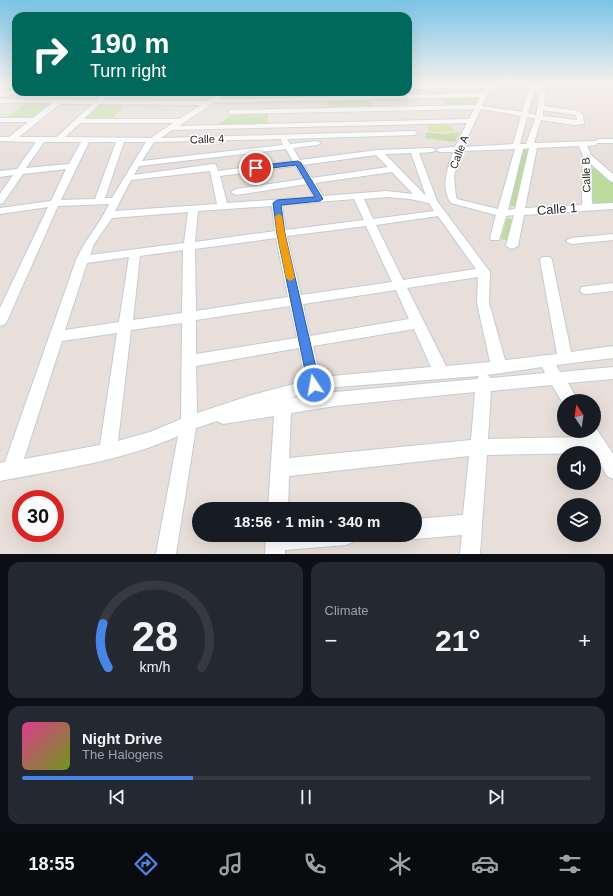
<!DOCTYPE html>
<meta charset="utf-8">
<style>
body{margin:0;font-family:Helvetica,sans-serif;background:#242831;color:#f1f3f6;height:100vh;display:flex;flex-direction:column;font-size:15px;white-space:nowrap}
*{box-sizing:border-box;margin:0}
p{font-size:13px;color:#9ea1a6}
.icon{flex:none;width:22px;height:22px;fill:none;stroke:currentColor;stroke-width:2;stroke-linecap:round;stroke-linejoin:round}
.map{position:relative;height:554px;overflow:hidden}
.side{display:flex;flex-direction:column;gap:8px;padding:8px;background:#0d0f14;flex:1}
.side>*{flex:none}
.top-card{position:absolute;left:12px;top:12px;width:400px;height:84px;border-radius:12px;box-shadow:0 4px 16px #0002;background:#00695c;color:#fff;overflow:hidden}
.needle{width:26px;rotate:347deg}
.fabs{position:absolute;left:557px;top:394px;display:grid;gap:8px}
.fabs a{display:grid;place-items:center;width:44px;height:44px;border-radius:50%;background:#171b24;box-shadow:0 4px 16px #0002;font-size:20px}
.speed{position:absolute;left:12px;top:490px;display:flex;gap:8px;font-size:20px;font-weight:700;text-align:center}
.speed>*{display:grid;place-content:center;width:52px;height:52px;border-radius:50%;background:#171b24;box-shadow:0 4px 16px #0002;line-height:1}
.speed .limit{border:6px solid #d22;background:#fff;color:#111}
.pin{position:absolute;display:grid;place-items:center;width:34px;height:34px;color:#fff;margin:-17px;border:2px solid #fff;border-radius:50%;box-shadow:0 1px 4px #0007}
.me{position:absolute;width:44px;margin:-22px;rotate:348deg;stroke-linejoin:round;filter:drop-shadow(0 0 3px #0008)}
.turn{display:flex;align-items:center;gap:14px;height:84px;padding:0 12px;font-size:18px}
.turn .icon{width:52px;height:52px;stroke-width:2.5}
.turn b{display:block;font-size:28px;line-height:34px}
.big{font-size:30px;font-weight:600;line-height:1.1}
.side .tile{flex:1;display:flex;flex-direction:column;justify-content:center;gap:6px;min-width:0;padding:0 14px;border-radius:12px;background:#242831}
.side .dial{align-items:center;gap:0}
.dial svg{height:104px;overflow:visible;fill:none;stroke:#363941;stroke-width:7;stroke-linecap:round;text-anchor:middle}
.dial text{fill:#f1f3f6;stroke:none}
.song{display:flex;align-items:center;gap:12px}
.cover{width:48px;height:48px;border-radius:6px;background:linear-gradient(135deg,hsl(330 70% 55%),hsl(80 70% 35%))}
.played{height:4px;border-radius:2px;background:linear-gradient(90deg,#4786e8 30%,#363941 30%)}
.keys{display:flex;justify-content:space-around;direction:ltr}
.heat{display:flex;justify-content:space-between;align-items:center;font-size:22px;direction:ltr}
.side .tiles{flex:1;display:grid;gap:8px;grid-template-columns:1fr 1fr}
.tile:last-child{grid-column:span 2}
.trip{position:absolute;left:192px;top:502px;width:230px;height:40px;border-radius:20px;background:#171b24;box-shadow:0 4px 16px #0002;font-weight:600;line-height:40px;text-align:center}
.menu{display:flex;height:64px;justify-content:space-around;align-items:center;background:#090b0e;color:#9ea1a6}
.menu .icon{width:28px;height:28px}
.menu .current{color:#4786e8}
.menu b{font-size:18px;color:#f1f3f6}
.map>svg:first-child{display:block}
.green{fill:#bddb9b}
.pitch{fill:#d1e197}
.lines{fill:none;stroke-linecap:round;stroke-linejoin:round}
.minor-casing{stroke:#c5cbd4;stroke-width:2}
.path{stroke:#bebebe;stroke-width:1;stroke-dasharray:1.5 1;stroke-linecap:butt}
.minor{fill:#fff;fill-rule:evenodd}
.route{fill:#4786e8;stroke:#2e5797}
.slow{fill:#f59e0b}
.labels{text-anchor:middle;dominant-baseline:central;stroke-width:3;stroke-linejoin:round;paint-order:stroke}
.far-street-label{font-size:11px;fill:#272727;stroke:#fff}
.street-label{font-size:13px;fill:#272727;stroke:#fff}
</style>
<div class="map">
<svg width="613" height="554" viewBox="0 0 613 554">
<rect width="100%" height="100%" fill="#e8dfda"/>
<g class="green">
<polygon points="475,97 479,98 474,106 448,107 440,98"/>
<polygon points="368,99 372,108 329,110 326,100"/>
<polygon points="27,103 52,103 33,118 6,118"/>
<polygon points="126,103 113,118 85,118 98,104"/>
<polygon points="268,113 268,124 219,124 233,114"/>
<polygon points="460,132 455,142 425,138 426,133 444,134"/>
<polygon points="523,149 529,151 515,206 511,206 510,205"/>
<polygon points="591,168 597,169 613,183 613,203 598,204 591,201"/>
<polygon points="507,218 511,219 512,221 507,240 501,239"/>
</g>
<polygon class="pitch" points="450,125 455,131 430,132 426,126"/>
<g class="lines">
<g class="minor-casing">
<g id="minor">
<path d="M487,83H493L482,106L522,112L529,84L536,83L546,92L544,106L578,111L583,114L584,124L574,125L541,120L534,143L595,141L599,139H613V143H597L596,145L587,146L591,155L613,174V182L610,181L591,164L592,204L613,203V209L524,215L518,246L512,249L506,246L514,215L506,216L499,240H491L490,238L496,215L451,203C440,188 448,167 453,152H440L436,150L432,152L419,153L437,201L490,272L489,303L505,360L557,354L540,260L542,257H550L552,260L571,352L613,346V358L556,365L560,372L613,367V379L568,383L578,401H564V405L552,385L491,391L488,439L583,437L581,431H594V425L613,454V479L607,476L594,453L487,455L480,554H460L462,535L415,539L408,535H415V519L463,515L469,456L289,476L288,509H268L274,416L223,424L217,421L196,428L176,554H156L178,436C122,461 61,469 0,481V463L5,462L76,260C85,240 100,224 109,204L58,206L7,321L5,324L0,326V308L48,207L0,214V208L51,201L66,169L23,174L3,203L0,204V194L13,175L0,177V171L17,169L36,142L0,141V137H9L28,122H0V118H33L52,103H0V99L96,100L104,92H111L103,100L207,101L221,92H228L219,99L482,93L485,88L408,89V85ZM535,89L540,93L536,115L528,113ZM480,97L476,105L231,110L228,112L231,114L474,109L469,119L179,126L213,103ZM60,104H92L57,137H19ZM99,104L201,105L179,119H84ZM481,109L521,116L513,144L463,147ZM543,110L576,115L577,120L543,116ZM527,117L535,119L526,144H520ZM80,123H173L151,138L65,137ZM467,123L455,147L440,148L436,150L432,148L378,150L300,160L293,148L317,145L321,143L317,141L290,144L287,139L414,135L418,133L414,131L161,138L172,130ZM281,139L283,145L142,161L154,142ZM44,142H81L69,164L26,168ZM89,142H116L95,199L61,200ZM124,142H146L112,198H105ZM579,146L583,156L582,205L525,208L537,148ZM529,148L515,209L508,210L523,149ZM286,149L293,161L218,171L216,165L213,164L134,175L139,166ZM515,149L498,209L457,199L456,197L454,176L461,151ZM411,153L426,196L385,154ZM376,155L388,167L312,178L303,165ZM295,166L304,179L236,189L231,192L236,195L307,184L314,197L227,203L220,176ZM210,171L217,204L115,211L131,180ZM392,172L413,194L387,191L323,196L315,183ZM387,197L410,199L429,203L434,211L373,219L364,199ZM354,199L364,220L286,230L282,205ZM272,206L275,231L195,242L198,211ZM188,212L184,243L90,255L94,244L112,218ZM438,216L476,269L403,280L376,225ZM366,226L392,282L301,295L287,236ZM276,238L288,297L196,311L195,249ZM183,250L182,313L133,320L140,256ZM129,257L119,322L65,330L87,263ZM478,277L477,303L490,362L446,366L407,288ZM396,290L409,319L310,336L303,304ZM290,306L297,338L196,354V320ZM182,323L181,419L150,432L118,441L131,330ZM414,329L431,367L320,377L313,346ZM117,333L100,445L24,459L62,341ZM299,348L305,381L252,395L197,413L196,366ZM542,367L545,373L491,378L487,375ZM479,376L477,379L335,392L290,398L324,388ZM475,392L471,440L289,458L291,413L335,406Z"/>
<polygon points="16,90 16,92 19,92 18,93 0,97 0,93"/>
<polygon points="613,234 613,240 571,244 566,241 571,238"/>
<polygon points="613,283 613,291 586,294 582,293 580,290 582,287"/>
<polygon points="266,535 356,535 353,542 346,545 285,550 285,554 265,554"/>
</g>
</g>
<polyline class="path" points="426,133 440,135 453,141"/>
<use href="#minor" class="minor"/>
</g>
<linearGradient id="sky" x2="0" y2="1"><stop stop-color="#7ac4e6"/><stop offset="0.52" stop-color="#f5f1ee"/><stop offset="1" stop-color="#f5f1ee" stop-opacity="0"/></linearGradient>
<rect width="613" height="161" fill="url(#sky)"/>
<polygon class="route" points="298,161 301,163 323,199 320,201 281,205 285,234 320,385 318,389 314,390 310,389 308,385 277,234 273,203 277,200 315,197 296,165 256,170 253,168 256,166"/>
<polygon class="slow" points="279,214 282,216 285,234 295,278 290,281 286,278 277,234 275,216"/>
<g class="labels">
<g class="far-street-label">
<text transform="translate(207 139) rotate(-2)">Calle 4</text>
<text transform="translate(459 152) rotate(-69)">Calle A</text>
<text transform="translate(586 175) rotate(-92)">Calle B</text>
</g>
<g class="street-label">
<text transform="translate(557 209) rotate(-4)">Calle 1</text>
</g>
</g>
</svg>
<div class="fabs">
<a><svg class="needle" viewBox="-14 -14 28 28"><path d="M0-13l5 13h-10z" fill="#e53935"/><path d="M0 13l5-13h-10z" fill="#9ea1a6"/></svg></a>
<a><svg class="icon" aria-label="sound" viewBox="0 0 24 24"><path d="M4 9h4l5-4v14l-5-4H4zM17 9q2 3 0 6"/></svg></a>
<a><svg class="icon" aria-label="layers" viewBox="0 0 24 24"><path d="M12 4l9 5-9 5-9-5zM3 14l9 5 9-5"/></svg></a>
</div>
<div class="speed"><div class="limit">30</div></div>
<div class="pin" style="left:256px;top:168px;background:#d93025"><svg class="icon" aria-label="arrive" viewBox="0 0 24 24"><path d="M6 21V4h12l-3 4 3 4H6"/></svg></div>
<svg class="me" style="left:314px;top:385px" viewBox="-20 -20 40 40"><circle r="17" fill="#4786e8" stroke="#fff" stroke-width="3"/><path d="M0-11L8 9 0 5-8 9z" fill="#fff"/></svg>
<div class="trip">18:56 · 1 min · 340 m</div>
<div class="top-card">
<div class="turn"><svg class="icon" aria-label="right" viewBox="0 0 24 24"><path d="M7 20v-9h11M14 6l5 5-5 5"/></svg><div><b>190 m</b>Turn right</div></div>
</div>
</div>
<section class="side">
<div class="tiles">
<div class="tile dial"><svg viewBox="0 0 100 80">
<path d="M14 69A42 42 0 1 1 86 69"/>
<path d="M14 69A42 42 0 0 1 10 35" stroke="#4786e8"/>
<text x="50" y="56" font-size="32" font-weight="700">28</text>
<text x="50" y="72" font-size="11">km/h</text>
</svg></div>
<div class="tile"><p>Climate</p>
<div class="heat"><a>−</a><b class="big">21°</b><a>+</a></div>
</div>
<div class="tile">
<div class="song"><i class="cover"></i><div><b>Night Drive</b><p>The Halogens</p></div></div>
<div class="played"></div>
<div class="keys"><svg class="icon" aria-label="previous" viewBox="0 0 24 24"><path d="M18 5L8 12l10 7zM5 5v14"/></svg><svg class="icon" aria-label="pause" viewBox="0 0 24 24"><path d="M8 5v14M16 5v14"/></svg><svg class="icon" aria-label="next" viewBox="0 0 24 24"><path d="M6 5l10 7-10 7zM19 5v14"/></svg></div>
</div>
</div>
</section>
<nav class="menu">
<b>18:55</b>
<svg class="icon current" aria-label="directions" viewBox="0 0 24 24"><path d="M12 3l9 9-9 9-9-9zM9 14v-3h6M13 9l2 2-2 2"/></svg>
<svg class="icon" aria-label="music" viewBox="0 0 24 24"><path d="M9 18V5l10-2v13"/><circle cx="6" cy="18" r="3"/><circle cx="16" cy="16" r="3"/></svg>
<svg class="icon" aria-label="phone" viewBox="0 0 24 24"><path d="M5 4h4l2 5-3 2q2 4 5 5l2-3 5 2v4C11 20 4 13 5 4z"/></svg>
<svg class="icon" aria-label="climate" viewBox="0 0 24 24"><path d="M12 3v18M4 7l16 10M4 17L20 7"/></svg>
<svg class="icon" aria-label="car" viewBox="0 0 24 24"><path d="M5 17H2v-5l4-1 3-4h7l3 4 3 1v5h-3M9 17h6M6 11h13"/><circle cx="7" cy="17" r="2"/><circle cx="17" cy="17" r="2"/></svg>
<svg class="icon" aria-label="filters" viewBox="0 0 24 24"><path d="M4 7h16M4 17h16"/><circle cx="9" cy="7" r="2"/><circle cx="15" cy="17" r="2"/></svg>
</nav>
